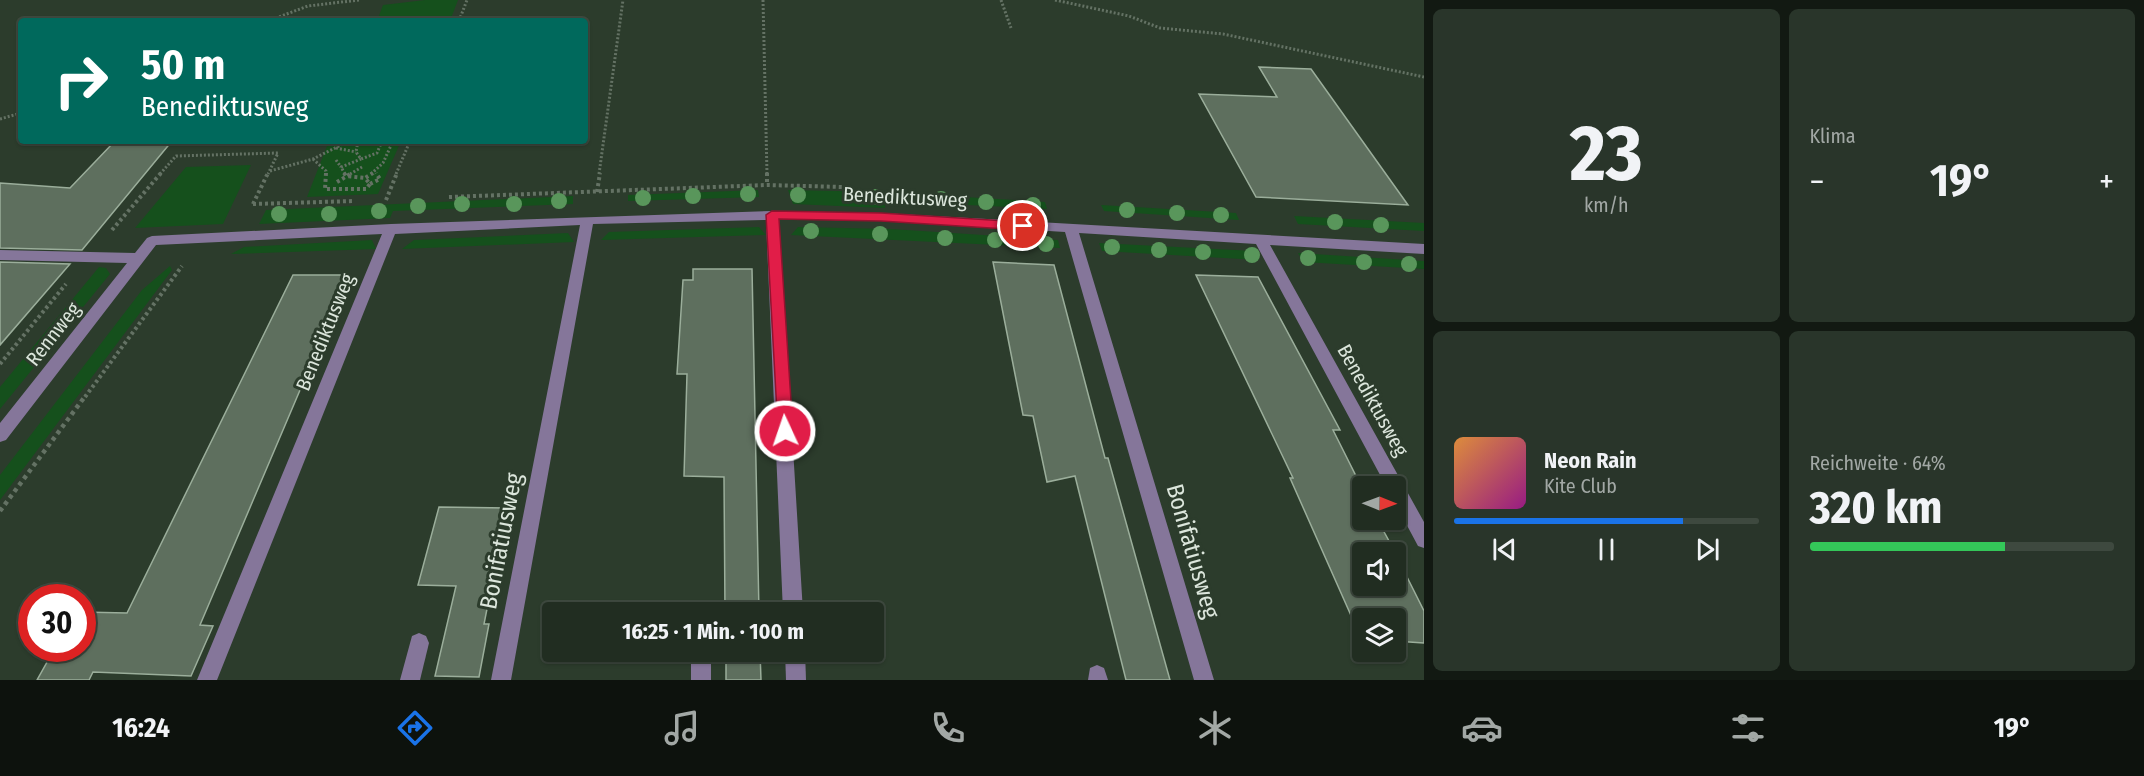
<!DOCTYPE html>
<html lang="de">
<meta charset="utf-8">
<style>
body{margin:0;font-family:"Fira Sans Condensed",sans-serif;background:#29352a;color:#f1f3f6;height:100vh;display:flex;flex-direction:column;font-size:22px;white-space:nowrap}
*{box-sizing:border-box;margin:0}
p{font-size:20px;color:#a2a8a5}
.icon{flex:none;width:33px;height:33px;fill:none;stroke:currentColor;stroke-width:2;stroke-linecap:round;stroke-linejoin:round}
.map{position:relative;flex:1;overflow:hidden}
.panel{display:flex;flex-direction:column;gap:9px;padding:9px;background:#121912;width:720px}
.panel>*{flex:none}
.top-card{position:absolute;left:18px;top:18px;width:570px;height:126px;border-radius:6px;box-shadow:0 2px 4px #0004,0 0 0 2px #3e493f;background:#00695c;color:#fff;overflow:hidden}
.needle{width:39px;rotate:91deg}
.fabs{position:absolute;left:1352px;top:476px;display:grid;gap:12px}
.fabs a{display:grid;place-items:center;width:54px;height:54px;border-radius:6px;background:#212d21;box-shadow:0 2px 4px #0004,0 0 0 2px #3e493f;font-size:30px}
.speed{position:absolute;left:18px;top:584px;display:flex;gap:12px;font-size:30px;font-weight:700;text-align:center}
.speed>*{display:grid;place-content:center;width:78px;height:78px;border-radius:50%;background:#212d21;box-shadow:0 2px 4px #0004,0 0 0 2px #3e493f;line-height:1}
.speed .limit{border:9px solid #d22;background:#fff;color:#111}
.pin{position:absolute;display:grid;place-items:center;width:51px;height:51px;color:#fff;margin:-26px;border:3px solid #fff;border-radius:50%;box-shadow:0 2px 6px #0007}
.me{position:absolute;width:66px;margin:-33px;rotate:357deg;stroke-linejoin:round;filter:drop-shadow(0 0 4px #0008)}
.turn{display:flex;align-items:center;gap:21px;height:126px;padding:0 24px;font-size:27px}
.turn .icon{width:78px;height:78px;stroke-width:2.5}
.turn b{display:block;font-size:42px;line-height:51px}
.big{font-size:45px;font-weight:700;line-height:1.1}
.panel .card{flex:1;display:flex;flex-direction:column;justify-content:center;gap:9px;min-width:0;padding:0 21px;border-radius:9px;background:#29352a}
.panel .dial{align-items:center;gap:0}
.dial b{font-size:78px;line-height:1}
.song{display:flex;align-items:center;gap:18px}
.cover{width:72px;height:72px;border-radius:9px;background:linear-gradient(135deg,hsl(30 70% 55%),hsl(310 70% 35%))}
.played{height:6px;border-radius:3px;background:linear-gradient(90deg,#1a73e8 75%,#3e493f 75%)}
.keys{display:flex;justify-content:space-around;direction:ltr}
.heat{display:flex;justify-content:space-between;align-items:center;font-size:33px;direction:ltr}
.charge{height:9px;border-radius:4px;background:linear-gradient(90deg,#34c759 64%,#3e493f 0)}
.panel .tiles{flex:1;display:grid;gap:9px;grid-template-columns:repeat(2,1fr)}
.trip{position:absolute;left:542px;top:602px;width:342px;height:60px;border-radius:6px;background:#212d21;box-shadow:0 2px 4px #0004,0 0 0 2px #3e493f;font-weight:700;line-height:60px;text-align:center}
.tab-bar{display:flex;height:96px;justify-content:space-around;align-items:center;background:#0d120d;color:#a2a8a5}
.tab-bar .icon{width:42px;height:42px}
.tab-bar .selected{color:#1a73e8}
.tab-bar b{font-size:27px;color:#f1f3f6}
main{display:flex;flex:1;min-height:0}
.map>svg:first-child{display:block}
.green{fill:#15501c}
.building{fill:#5e6f5e;stroke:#9bae9b;stroke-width:1.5}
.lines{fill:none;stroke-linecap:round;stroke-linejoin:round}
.path-far2{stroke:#647264;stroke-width:3;stroke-dasharray:2 2;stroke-linecap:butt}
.path-far1{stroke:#647264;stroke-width:4;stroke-dasharray:3 3;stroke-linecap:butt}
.path{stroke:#647264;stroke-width:4.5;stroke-dasharray:4 4;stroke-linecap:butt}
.minor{fill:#85769a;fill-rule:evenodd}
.tree{fill:#59965b}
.route{fill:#e11d48;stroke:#92132f;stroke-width:1.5}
.labels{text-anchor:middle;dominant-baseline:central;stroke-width:6;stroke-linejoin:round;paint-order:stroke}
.street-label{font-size:20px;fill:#dce6dc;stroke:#2c3c2c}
.near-street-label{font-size:24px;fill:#dce6dc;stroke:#2c3c2c}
</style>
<main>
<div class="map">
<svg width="1424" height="680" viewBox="0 0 1424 680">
<rect width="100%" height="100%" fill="#2c3c2c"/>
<g class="green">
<polygon points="425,0 458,0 450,21 377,21 383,5"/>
<polygon points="329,141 401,141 378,194 307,197"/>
<polygon points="251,165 223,224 135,228 186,167"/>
<polygon points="758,190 759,197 628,201 628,195"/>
<polygon points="788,190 883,192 1045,202 1047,209 886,201 885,208 793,204"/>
<polygon points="573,196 573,204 393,211 390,218 259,224 266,210"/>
<polygon points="1101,205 1236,213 1239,220 1104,211"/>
<polygon points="1294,216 1424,223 1424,231 1298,224"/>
<polygon points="759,227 766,235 601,240 609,232"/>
<polygon points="798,227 891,229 1058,240 1060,248 791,235"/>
<polygon points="568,233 574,242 402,249 414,240"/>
<polygon points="372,240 376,249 231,254 244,247"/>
<polygon points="1099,243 1255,251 1259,260 1102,251"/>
<polygon points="1298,253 1424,261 1424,269 1303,262"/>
<polygon points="170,266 172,270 0,500 0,475 142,290"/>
<polygon points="99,267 106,268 110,274 0,409 0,387"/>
</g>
<g class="building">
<polygon points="1259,67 1311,69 1408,205 1256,197 1199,94 1277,97"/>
<polygon points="115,141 172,141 82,250 0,248 0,183 70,188"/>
<polygon points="0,262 70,264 0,345"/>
<polygon points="993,262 1054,265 1105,458 1108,458 1170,680 1126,680 1075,476 1047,482 1033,416 1023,415"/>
<polygon points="693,269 752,269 759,612 725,612 724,477 684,476 687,374 677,374 683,280 693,280"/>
<polygon points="293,275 349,275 200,625 213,626 191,676 93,672 89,680 37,680 55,648 82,648 82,612 127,613"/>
<polygon points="1196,275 1258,277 1340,430 1333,430 1362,488 1362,519 1377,519 1395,552 1362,552 1362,585 1395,585 1395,553 1424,611 1424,643 1395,641 1395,618 1362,618 1361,638 1290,478 1293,478"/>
<polygon points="439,507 507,508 484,624 489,624 479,677 435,676 456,586 418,585"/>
<polygon points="726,651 760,651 761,680 726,680"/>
</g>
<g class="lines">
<g class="path-far2">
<polyline points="763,0 767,174"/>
<polyline points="1001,0 1011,28"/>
<polyline points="1055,0 1129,16 1160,28 1223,34 1424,77"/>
<polyline points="268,21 308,6 359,0"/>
<polyline points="459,21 467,0"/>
<polyline points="0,119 21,113"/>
<polyline points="358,141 356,152 361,159 377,153 382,141"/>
<polyline points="336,148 356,152"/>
<polyline points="313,159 326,171 326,174"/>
<polyline points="336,160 341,167"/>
<polyline points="270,171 313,159 349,141"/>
<polyline points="160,174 176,156 278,153 268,174"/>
<polyline points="345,174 341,167 361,159"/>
<polyline points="350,174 362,167"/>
<polyline points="371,174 383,163 393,141"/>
<polyline points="396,174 410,141"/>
<polyline points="599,174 623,0"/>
</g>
<g class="path-far1">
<polyline points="326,173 325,189 366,189 370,184 365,178 373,173"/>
<polyline points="344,173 346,176 365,178"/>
<polyline points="767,173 767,185"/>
<polyline points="337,182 352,173"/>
<polyline points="370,184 380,179 376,173"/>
<polyline points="597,192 600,173"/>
<polyline points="449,197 767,185 843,187"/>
<polyline points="386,200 397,173"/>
<polyline points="253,204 354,201"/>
<polyline points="253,204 268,173"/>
<polyline points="112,230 161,173"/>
<polyline points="0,364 66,284"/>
<polyline points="85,397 182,266"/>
</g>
<polyline class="path" points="0,511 86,395"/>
<g class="minor">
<polygon points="772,211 881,213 1424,244 1424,254 1270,245 1424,522 1424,548 1418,546 1395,503 1395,486 1386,486 1256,244 1079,233 1214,680 1194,680 1065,232 881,221 779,219 803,612 783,612 766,220 593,224 511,680 491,680 580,225 395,234 217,680 197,680 382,234 156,245 6,440 0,442 0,423 127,263 0,260 0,250 135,253 147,238 152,236 391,224"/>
<polygon points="419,633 426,636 429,643 420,680 400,680 412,636"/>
<rect x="691" y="651" width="20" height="29"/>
<polygon points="785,651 805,651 806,680 786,680"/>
<polygon points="1097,665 1104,668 1108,680 1088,680 1090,668"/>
</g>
</g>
<g class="tree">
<circle cx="748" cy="194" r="8"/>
<circle cx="798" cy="195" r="8"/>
<circle cx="693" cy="196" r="8"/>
<circle cx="875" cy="197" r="8"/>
<circle cx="643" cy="198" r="8"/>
<circle cx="941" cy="199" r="8"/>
<circle cx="559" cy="201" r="8"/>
<circle cx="986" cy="202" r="8"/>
<circle cx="462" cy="204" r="8"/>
<circle cx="514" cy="204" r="8"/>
<circle cx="1033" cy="205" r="8"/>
<circle cx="418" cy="206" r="8"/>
<circle cx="1127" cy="210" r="8"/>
<circle cx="379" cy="211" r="8"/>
<circle cx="1177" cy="213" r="8"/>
<circle cx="279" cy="214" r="8"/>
<circle cx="329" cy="214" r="8"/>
<circle cx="1221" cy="215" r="8"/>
<circle cx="1335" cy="222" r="8"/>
<circle cx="1381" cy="225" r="8"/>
<circle cx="811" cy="231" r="8"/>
<circle cx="880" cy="234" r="8"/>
<circle cx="945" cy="238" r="8"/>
<circle cx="995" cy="240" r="8"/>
<circle cx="1046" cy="244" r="8"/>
<circle cx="1112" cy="247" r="8"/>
<circle cx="1159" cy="250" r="8"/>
<circle cx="1203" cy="252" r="8"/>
<circle cx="1252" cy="255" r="8"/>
<circle cx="1308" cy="258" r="8"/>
<circle cx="1364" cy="262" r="8"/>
<circle cx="1409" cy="264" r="8"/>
</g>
<polygon class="route" points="772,211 881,213 1023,222 1029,226 1023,230 881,221 779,219 793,431 785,438 778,431 766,215"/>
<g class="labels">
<g class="street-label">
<text transform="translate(905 197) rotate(3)">Benediktusweg</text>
<text transform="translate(325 332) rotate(-68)">Benediktusweg</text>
<text transform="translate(53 334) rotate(-52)">Rennweg</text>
<text transform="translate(1373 400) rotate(61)">Benediktusweg</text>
</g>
<g class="near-street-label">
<text transform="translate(501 541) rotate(-79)">Bonifatiusweg</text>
<text transform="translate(1193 551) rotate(74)">Bonifatiusweg</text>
</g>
</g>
</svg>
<div class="fabs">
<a><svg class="needle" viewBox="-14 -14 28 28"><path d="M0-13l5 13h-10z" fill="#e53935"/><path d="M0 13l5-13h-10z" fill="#a2a8a5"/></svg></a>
<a><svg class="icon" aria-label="sound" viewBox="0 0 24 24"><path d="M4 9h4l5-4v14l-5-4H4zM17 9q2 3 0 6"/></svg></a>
<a><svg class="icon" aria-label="layers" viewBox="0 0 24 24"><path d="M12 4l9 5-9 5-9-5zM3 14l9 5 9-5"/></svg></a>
</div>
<div class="speed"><div class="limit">30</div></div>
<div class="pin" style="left:1023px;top:226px;background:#d93025"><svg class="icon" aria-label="arrive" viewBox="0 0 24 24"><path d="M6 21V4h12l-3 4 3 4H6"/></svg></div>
<svg class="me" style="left:785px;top:431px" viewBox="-20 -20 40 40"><circle r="17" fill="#e11d48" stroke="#fff" stroke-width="3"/><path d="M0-11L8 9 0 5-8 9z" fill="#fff"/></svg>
<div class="trip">16:25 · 1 Min. · 100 m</div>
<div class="top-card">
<div class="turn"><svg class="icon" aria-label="right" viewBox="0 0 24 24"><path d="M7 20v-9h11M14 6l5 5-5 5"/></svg><div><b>50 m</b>Benediktusweg</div></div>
</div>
</div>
<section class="panel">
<div class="tiles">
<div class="card dial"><b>23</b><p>km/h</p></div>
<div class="card"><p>Klima</p>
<div class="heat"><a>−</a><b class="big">19°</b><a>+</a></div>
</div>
<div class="card">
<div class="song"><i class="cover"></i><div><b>Neon Rain</b><p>Kite Club</p></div></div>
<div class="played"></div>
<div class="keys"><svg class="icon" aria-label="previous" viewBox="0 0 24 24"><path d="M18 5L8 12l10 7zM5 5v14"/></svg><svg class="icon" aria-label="pause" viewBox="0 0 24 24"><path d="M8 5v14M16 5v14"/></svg><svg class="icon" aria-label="next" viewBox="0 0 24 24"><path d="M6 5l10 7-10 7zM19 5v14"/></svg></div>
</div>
<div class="card"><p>Reichweite · 64%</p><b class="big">320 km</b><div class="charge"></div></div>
</div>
</section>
</main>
<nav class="tab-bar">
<b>16:24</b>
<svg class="icon selected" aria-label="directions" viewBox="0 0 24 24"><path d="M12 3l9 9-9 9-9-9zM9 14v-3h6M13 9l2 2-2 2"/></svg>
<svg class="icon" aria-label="music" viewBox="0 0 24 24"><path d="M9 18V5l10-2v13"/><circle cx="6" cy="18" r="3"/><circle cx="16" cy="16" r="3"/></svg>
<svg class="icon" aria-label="phone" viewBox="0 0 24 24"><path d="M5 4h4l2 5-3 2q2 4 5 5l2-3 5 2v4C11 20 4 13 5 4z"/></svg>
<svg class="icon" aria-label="climate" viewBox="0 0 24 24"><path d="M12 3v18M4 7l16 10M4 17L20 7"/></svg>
<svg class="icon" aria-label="car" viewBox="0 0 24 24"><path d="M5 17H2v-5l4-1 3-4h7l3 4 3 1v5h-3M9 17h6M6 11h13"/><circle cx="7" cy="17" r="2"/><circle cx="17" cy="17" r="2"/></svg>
<svg class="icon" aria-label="filters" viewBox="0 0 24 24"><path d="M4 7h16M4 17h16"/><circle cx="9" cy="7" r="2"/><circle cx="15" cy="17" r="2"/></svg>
<b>19°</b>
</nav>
